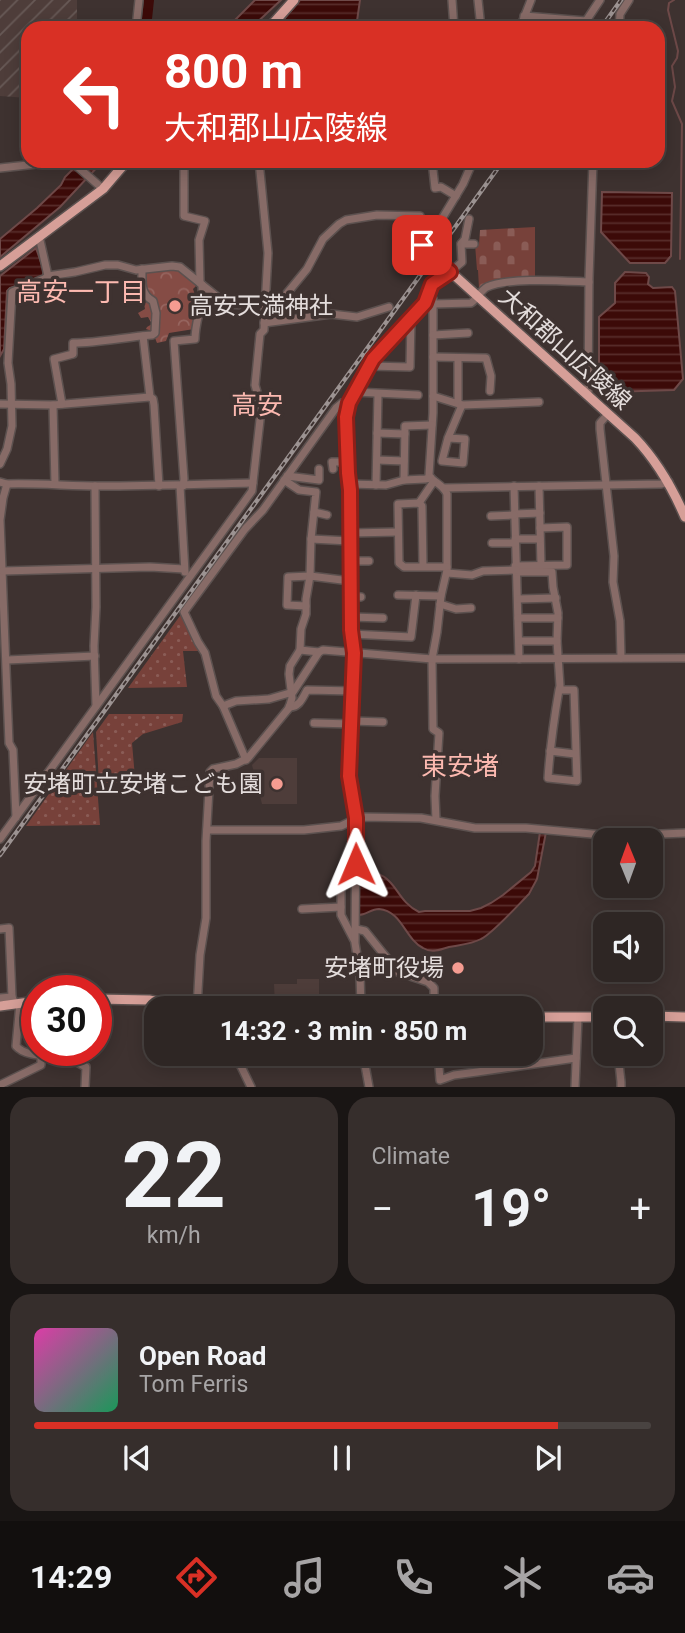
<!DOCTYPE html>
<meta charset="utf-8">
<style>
body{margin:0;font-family:Roboto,"Noto Sans JP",sans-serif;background:#362e2c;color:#f1f3f6;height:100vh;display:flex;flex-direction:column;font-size:26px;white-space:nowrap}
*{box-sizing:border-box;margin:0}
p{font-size:23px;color:#a7a5a6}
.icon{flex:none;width:38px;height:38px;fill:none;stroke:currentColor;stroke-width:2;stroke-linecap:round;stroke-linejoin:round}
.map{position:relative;height:1087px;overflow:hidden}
.drawer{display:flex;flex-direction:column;gap:10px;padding:10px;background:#191514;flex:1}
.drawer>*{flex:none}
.banner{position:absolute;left:21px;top:21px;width:644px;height:147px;border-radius:21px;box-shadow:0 4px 18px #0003,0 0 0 2px #494341;background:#d93025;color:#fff;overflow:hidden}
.needle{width:46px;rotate:359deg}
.controls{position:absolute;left:593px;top:828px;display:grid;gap:14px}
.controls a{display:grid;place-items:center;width:70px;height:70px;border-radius:14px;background:#2e2624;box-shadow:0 4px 18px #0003,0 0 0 2px #494341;font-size:35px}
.speed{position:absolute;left:21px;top:975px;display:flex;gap:14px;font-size:35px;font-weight:700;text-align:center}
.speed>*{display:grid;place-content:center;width:91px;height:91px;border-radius:50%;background:#2e2624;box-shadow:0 4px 18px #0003,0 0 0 2px #494341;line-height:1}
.speed .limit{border:10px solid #d22;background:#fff;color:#111}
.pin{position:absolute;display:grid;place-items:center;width:60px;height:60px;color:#fff;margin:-30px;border-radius:14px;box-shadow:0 4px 10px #0006}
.me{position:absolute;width:77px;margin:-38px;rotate:359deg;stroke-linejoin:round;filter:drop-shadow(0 0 5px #0008)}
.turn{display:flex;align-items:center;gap:24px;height:147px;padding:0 28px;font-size:32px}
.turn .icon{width:91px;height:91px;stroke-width:2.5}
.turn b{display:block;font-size:49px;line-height:60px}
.big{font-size:52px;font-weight:700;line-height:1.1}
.drawer .card{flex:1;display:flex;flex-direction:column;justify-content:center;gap:10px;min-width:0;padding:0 24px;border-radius:21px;background:#362e2c}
.drawer .dial{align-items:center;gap:0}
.dial b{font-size:91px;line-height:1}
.song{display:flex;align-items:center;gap:21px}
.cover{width:84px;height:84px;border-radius:10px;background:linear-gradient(135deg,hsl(320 70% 55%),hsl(150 70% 35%))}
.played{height:7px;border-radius:4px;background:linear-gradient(90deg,#d93025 85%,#494341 85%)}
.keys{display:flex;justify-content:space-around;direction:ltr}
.heat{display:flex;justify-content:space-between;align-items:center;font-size:38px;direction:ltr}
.drawer .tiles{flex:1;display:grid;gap:10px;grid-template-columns:1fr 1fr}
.card:last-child{grid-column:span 2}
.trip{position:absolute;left:144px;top:996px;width:399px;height:70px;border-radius:21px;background:#2e2624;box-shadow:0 4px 18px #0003,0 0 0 2px #494341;font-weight:700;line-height:70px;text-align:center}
.tab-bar{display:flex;height:112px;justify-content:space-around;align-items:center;background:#120f0e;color:#a7a5a6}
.tab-bar .icon{width:49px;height:49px}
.tab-bar .current{color:#d93025}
.tab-bar b{font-size:32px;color:#f1f3f6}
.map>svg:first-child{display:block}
.built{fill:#4e3d3a}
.industrial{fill:url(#industrial-furrows)}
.grass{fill:url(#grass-dots)}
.forest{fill:url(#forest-crowns)}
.cemetery{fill:url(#cemetery-stones)}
.water{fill:url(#water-rules);stroke:#6e4948;stroke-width:2}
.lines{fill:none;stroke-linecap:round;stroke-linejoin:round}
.stream{stroke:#6e4948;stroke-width:2}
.river{stroke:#3c0a08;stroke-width:10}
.minor-casing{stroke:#5c514f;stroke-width:10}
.major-casing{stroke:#5c514f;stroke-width:12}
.minor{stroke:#876b67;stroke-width:7}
.major{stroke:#d69f98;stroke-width:9}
.rail-casing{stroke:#9c9392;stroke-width:4.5}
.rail{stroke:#3e3230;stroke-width:2;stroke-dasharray:5;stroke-linecap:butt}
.route-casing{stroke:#8d1f18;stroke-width:18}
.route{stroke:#d93025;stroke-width:12}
.poi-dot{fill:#f59c91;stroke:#3e3230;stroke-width:2.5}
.labels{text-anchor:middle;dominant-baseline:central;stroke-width:7;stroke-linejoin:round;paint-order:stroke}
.poi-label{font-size:24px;fill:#e4dddc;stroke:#3e3230;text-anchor:end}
.street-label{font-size:24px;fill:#e4dddc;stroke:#3e3230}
.neighbourhood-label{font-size:26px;fill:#fcb9b0;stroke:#3e3230}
</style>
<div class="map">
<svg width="685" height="1087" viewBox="0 0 685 1087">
<defs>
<pattern id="industrial-furrows" width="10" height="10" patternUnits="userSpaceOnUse" patternTransform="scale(1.75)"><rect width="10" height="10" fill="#4e3d3a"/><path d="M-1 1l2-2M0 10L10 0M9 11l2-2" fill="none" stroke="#675956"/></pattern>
<pattern id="grass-dots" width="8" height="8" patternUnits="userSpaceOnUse" patternTransform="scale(1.75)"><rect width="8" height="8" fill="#77413a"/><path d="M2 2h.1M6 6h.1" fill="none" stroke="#8a5c56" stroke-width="1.8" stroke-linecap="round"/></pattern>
<pattern id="forest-crowns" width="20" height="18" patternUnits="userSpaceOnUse" patternTransform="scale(1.75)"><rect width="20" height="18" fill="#854c45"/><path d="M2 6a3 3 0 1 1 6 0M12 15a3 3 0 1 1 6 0" fill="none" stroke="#96655f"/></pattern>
<pattern id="cemetery-stones" width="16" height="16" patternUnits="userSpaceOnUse" patternTransform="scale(1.75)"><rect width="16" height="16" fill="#77413a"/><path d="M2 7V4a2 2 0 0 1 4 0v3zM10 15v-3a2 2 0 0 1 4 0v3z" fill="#8a5c56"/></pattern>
<pattern id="water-rules" width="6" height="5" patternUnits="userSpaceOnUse" patternTransform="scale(1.75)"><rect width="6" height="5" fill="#3c0a08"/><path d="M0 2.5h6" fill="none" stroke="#582d2b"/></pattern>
</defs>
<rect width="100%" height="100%" fill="#3e3230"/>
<g class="built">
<polygon points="259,758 297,758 297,804 262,804 252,765"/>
<polygon points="297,979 319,979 319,999 317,999 317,1007 275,1007 274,984 297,984"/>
</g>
<polygon class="industrial" points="0,0 77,0 77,28 28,28 28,34 26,34 28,48 28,98 0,96"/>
<g class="grass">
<polygon points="182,613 199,651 183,651 187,687 128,688"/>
<polygon points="109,714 183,714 182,722 143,734 132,743 136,789 121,783 99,783 96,732"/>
<polygon points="93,732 100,825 26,826"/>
</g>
<polygon class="forest" points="173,269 179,271 197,285 193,289 195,295 198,297 194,329 169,333 166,341 157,343 155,338 158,333 146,329 147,327 152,324 148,317 141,318 138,313 145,309 144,303 150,301 145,291 144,271"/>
<polygon class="cemetery" points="535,227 535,280 481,290 479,288 478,270 477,270 475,244 479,244 480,230"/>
<g class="water">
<polygon points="255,0 281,0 251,28 227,28"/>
<polygon points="300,0 360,0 356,28 281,28 279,25"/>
<polygon points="81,161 103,161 60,207 0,257 0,239 37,208 61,185 65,177"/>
<polygon points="602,192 672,193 671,256 665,263 630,263 601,232"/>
<polygon points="36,248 44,271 42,278 10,288 7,291 4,349 0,356 0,276"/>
<polygon points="625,272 646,273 649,277 648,284 653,288 672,287 675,291 683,379 674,390 609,392 599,385 599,317 615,303 615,283"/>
<path d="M540,832H546L537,879L529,894C519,904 492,934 481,939C472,944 459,945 449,947C440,950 431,953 423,948C405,939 402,911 379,909C371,909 366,915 359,915V872C398,869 392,899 419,912L425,911H470L481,908L491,903L503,895L531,872L535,866Z"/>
</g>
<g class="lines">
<polyline class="stream" points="674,0 669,3 668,10 678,51 677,58 672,66 675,87 672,101 682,124 680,259"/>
<polyline class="river" points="146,28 149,0"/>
<g class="minor-casing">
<g id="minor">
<polyline points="452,0 454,28"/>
<polyline points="478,0 481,28"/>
<polyline points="524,16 586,21 600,0"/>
<polyline points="136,28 139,0"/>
<polyline points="520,28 531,0"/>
<polyline points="619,28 620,14 629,0"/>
<polyline points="71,161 103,189"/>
<polyline points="184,161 184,216 205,221 199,240 200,283"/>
<polyline points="259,161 268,253 265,307 279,303 307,269 323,239 339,224 346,220 377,215 420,216"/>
<polyline points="432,161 435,188 441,187 456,196"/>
<polyline points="0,168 64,161"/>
<polyline points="440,222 463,184 473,161"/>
<polyline points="39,236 48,276"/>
<polyline points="461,244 474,244"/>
<path d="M429,295L433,299V413L429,475C433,483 442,483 447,494V570L441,596L437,632L432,659L433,729L439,733L435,796L436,820"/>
<path d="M433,304L471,303C478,298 480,291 487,287C508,277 564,281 589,282"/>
<polyline points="264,323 331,314 357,317 389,307"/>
<polyline points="433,335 468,333"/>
<polyline points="143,336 150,397 153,399 154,405 159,486"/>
<polyline points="433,357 486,358 491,376 490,391"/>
<polyline points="368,366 410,367 411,319"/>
<polyline points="355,392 418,395"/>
<polyline points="588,395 589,278 593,161"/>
<polyline points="433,396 462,405 539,402"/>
<polyline points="458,403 458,358"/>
<polyline points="0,404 53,405 150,397"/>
<path d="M62,404L54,359L73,354V343C99,343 125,337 152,335L155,333L156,313L153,301C140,294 142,283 142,269"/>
<polyline points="53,405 55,484"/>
<polyline points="608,414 600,423 600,429 614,556 613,582 620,621 621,658"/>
<polyline points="377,433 405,434"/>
<polyline points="448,438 465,439 463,463 442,461 448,438 462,405"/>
<polyline points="377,460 404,461"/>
<polyline points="0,464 7,449 12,426 11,384 8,363 12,292 44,279 48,276 75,272 105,265 118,265 136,270 172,266 180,267 226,304 248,305 266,299"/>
<polyline points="333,469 332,462 347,462"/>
<polyline points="287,476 319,480 319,469"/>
<polyline points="404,480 405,426 432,425"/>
<path d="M0,482L7,484C38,483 69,486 100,486C151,486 202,484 253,483"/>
<polyline points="7,484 3,498 0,520 9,743 13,750 16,817"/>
<polyline points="349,484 386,485 404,480 425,479 431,478"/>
<polyline points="376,485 378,394"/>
<polyline points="95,486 96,607 94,646 96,706"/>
<polyline points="180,486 185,572"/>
<path d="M183,486L184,479L174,341L195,339C195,320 204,303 202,285"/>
<polyline points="514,486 519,659"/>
<polyline points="539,486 541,565"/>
<polyline points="444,488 661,484 669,482"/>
<polyline points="419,503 434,481"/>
<polyline points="314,512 327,515"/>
<polyline points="514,514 540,513"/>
<polyline points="491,516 514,515"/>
<polyline points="350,533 398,532"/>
<polyline points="311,539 350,541"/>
<polyline points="515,539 540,539"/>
<polyline points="492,543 515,543"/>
<polyline points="350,561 369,561"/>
<polyline points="423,566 422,506 419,503 398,504 399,563 404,567 447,567"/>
<polyline points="515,566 567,565 567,527 540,528"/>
<polyline points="3,571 150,567 184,569"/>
<path d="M516,572H552L553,587L558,613L557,641L560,686L559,690C554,719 550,748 548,778L577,781L574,690H559"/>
<polyline points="447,573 472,575 483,571 516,570"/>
<polyline points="398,595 441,596"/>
<polyline points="351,596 361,597"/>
<polyline points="518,599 556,598"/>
<polyline points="440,604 456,609 471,608"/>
<polyline points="306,606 287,605 288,577 310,576 350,581"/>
<polyline points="351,617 383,618"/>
<polyline points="518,618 558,618"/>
<polyline points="351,634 411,637 416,595"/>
<polyline points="519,641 557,641"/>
<polyline points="300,650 319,652"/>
<polyline points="7,660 95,656"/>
<polyline points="223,706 236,701 269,699 293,692 319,652 323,650 432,659 685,658"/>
<path d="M289,707C299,708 303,697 307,690L353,691"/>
<polyline points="352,721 383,722"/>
<polyline points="314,723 352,724"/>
<polyline points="550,751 575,754"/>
<polyline points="246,760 223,706 216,696 205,653 198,642 184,612 245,529 263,510 336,408 342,403 349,403"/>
<polyline points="207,830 304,830 341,826 360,817 421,818 475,828 526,828 614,836 685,833"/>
<polyline points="0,839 252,491 260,420 261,406 255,385 260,334 264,330 265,307"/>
<polyline points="302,909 341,907"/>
<polyline points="0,929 9,928 12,997 15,1004"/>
<polyline points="356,929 365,931 398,972 428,982 434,988 434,1008"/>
<polyline points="354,940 341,915 341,877 350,867 356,864"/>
<polyline points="0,998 12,997"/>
<path d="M20,1003L16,1046C27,1059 56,1054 71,1059C76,1061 81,1065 86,1067L85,1087"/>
<polyline points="197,1008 200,955 206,918 206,841 210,772 213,769 236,764 248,758 289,708 292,698 289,674 290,666 300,650 301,629 306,614 306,599 310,576 311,539 316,492 299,490 284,480"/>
<polyline points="361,1008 360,974 355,943 356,818 349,776 354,653 351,630 350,490 348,473 346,417 349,403 373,360 425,303 432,283 450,272 462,262 461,244 465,239 469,219"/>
<polyline points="235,1054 251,1087"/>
<polyline points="363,1054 369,1087"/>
<polyline points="438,1054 440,1080 454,1075 477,1072 576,1058"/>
<polyline points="618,1054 621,1082 621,1087"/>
<polyline points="0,1085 41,1065 41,1055"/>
<polyline points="575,1087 578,1018"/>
</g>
</g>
<g class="major-casing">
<g id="major">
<polyline points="269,28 294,0"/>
<path d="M440,222L423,242L424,248L635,438C657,461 672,487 685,517"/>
<polyline points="0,266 103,189 127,161"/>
<polyline points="96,999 149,1000 190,1008"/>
<polyline points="0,1006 37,1001"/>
<polyline points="651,1016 685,1017"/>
<polyline points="530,1017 606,1017"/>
</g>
</g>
<use href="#minor" class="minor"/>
<use href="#major" class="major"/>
<g class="rail-casing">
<g id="rail">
<polyline points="601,28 621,0"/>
<polyline points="0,855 503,161"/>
</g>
</g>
<use href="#rail" class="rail"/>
</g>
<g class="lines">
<g class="route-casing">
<polyline id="route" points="356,864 356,818 349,776 354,653 351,630 350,490 348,473 346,417 349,403 373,359 425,303 432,284 450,272 431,256 422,245"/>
</g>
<use href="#route" class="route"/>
</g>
<g class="poi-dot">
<circle cx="175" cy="306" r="7"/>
<circle cx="277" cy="784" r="7"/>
<circle cx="458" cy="968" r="7"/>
</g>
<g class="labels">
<g class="poi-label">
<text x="189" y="306" text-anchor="start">高安天満神社</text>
<text x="263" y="784">安堵町立安堵こども園</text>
<text x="444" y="968">安堵町役場</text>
</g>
<g class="street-label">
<text transform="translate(565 349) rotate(42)">大和郡山広陵線</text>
</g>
<g class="neighbourhood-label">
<text x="81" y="292">高安一丁目</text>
<text x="257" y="405">高安</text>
<text x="460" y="766">東安堵</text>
</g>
</g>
</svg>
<div class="controls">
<a><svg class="needle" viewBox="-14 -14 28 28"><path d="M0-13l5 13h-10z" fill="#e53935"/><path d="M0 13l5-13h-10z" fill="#a7a5a6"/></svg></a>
<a><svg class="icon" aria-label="sound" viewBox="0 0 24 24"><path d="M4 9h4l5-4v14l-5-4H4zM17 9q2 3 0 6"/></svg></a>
<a><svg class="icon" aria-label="search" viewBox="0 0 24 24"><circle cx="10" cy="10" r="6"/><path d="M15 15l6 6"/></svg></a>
</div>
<div class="speed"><div class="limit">30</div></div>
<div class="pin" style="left:422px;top:245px;background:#d93025"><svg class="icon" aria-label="arrive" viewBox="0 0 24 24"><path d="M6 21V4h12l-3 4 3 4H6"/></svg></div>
<svg class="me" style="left:356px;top:864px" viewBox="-20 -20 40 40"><path d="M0-17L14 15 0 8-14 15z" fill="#d93025" stroke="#fff" stroke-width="4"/></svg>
<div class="trip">14:32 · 3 min · 850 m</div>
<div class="banner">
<div class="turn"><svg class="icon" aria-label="left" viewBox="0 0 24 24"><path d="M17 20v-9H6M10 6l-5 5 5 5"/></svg><div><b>800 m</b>大和郡山広陵線</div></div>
</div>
</div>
<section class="drawer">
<div class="tiles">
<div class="card dial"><b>22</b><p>km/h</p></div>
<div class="card"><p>Climate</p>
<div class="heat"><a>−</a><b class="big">19°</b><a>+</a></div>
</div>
<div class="card">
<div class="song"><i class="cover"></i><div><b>Open Road</b><p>Tom Ferris</p></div></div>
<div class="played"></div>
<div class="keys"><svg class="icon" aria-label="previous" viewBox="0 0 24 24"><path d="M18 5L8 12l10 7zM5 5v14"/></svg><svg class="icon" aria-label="pause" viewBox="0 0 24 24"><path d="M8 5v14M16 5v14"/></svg><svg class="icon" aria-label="next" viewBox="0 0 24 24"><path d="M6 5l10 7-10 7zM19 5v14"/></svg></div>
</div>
</div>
</section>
<nav class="tab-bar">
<b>14:29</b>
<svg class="icon current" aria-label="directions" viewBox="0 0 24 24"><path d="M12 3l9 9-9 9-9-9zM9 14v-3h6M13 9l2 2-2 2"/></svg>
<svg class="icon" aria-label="music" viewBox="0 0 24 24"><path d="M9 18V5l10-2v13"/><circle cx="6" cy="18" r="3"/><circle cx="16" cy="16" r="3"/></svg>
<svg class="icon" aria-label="phone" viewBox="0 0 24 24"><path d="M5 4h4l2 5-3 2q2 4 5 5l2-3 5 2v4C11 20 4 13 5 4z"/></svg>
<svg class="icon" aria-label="climate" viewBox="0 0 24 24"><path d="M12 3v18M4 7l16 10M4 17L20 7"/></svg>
<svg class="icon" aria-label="car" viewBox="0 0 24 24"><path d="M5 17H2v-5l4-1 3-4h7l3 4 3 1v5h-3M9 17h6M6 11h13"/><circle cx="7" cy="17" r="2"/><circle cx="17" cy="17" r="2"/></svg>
</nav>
